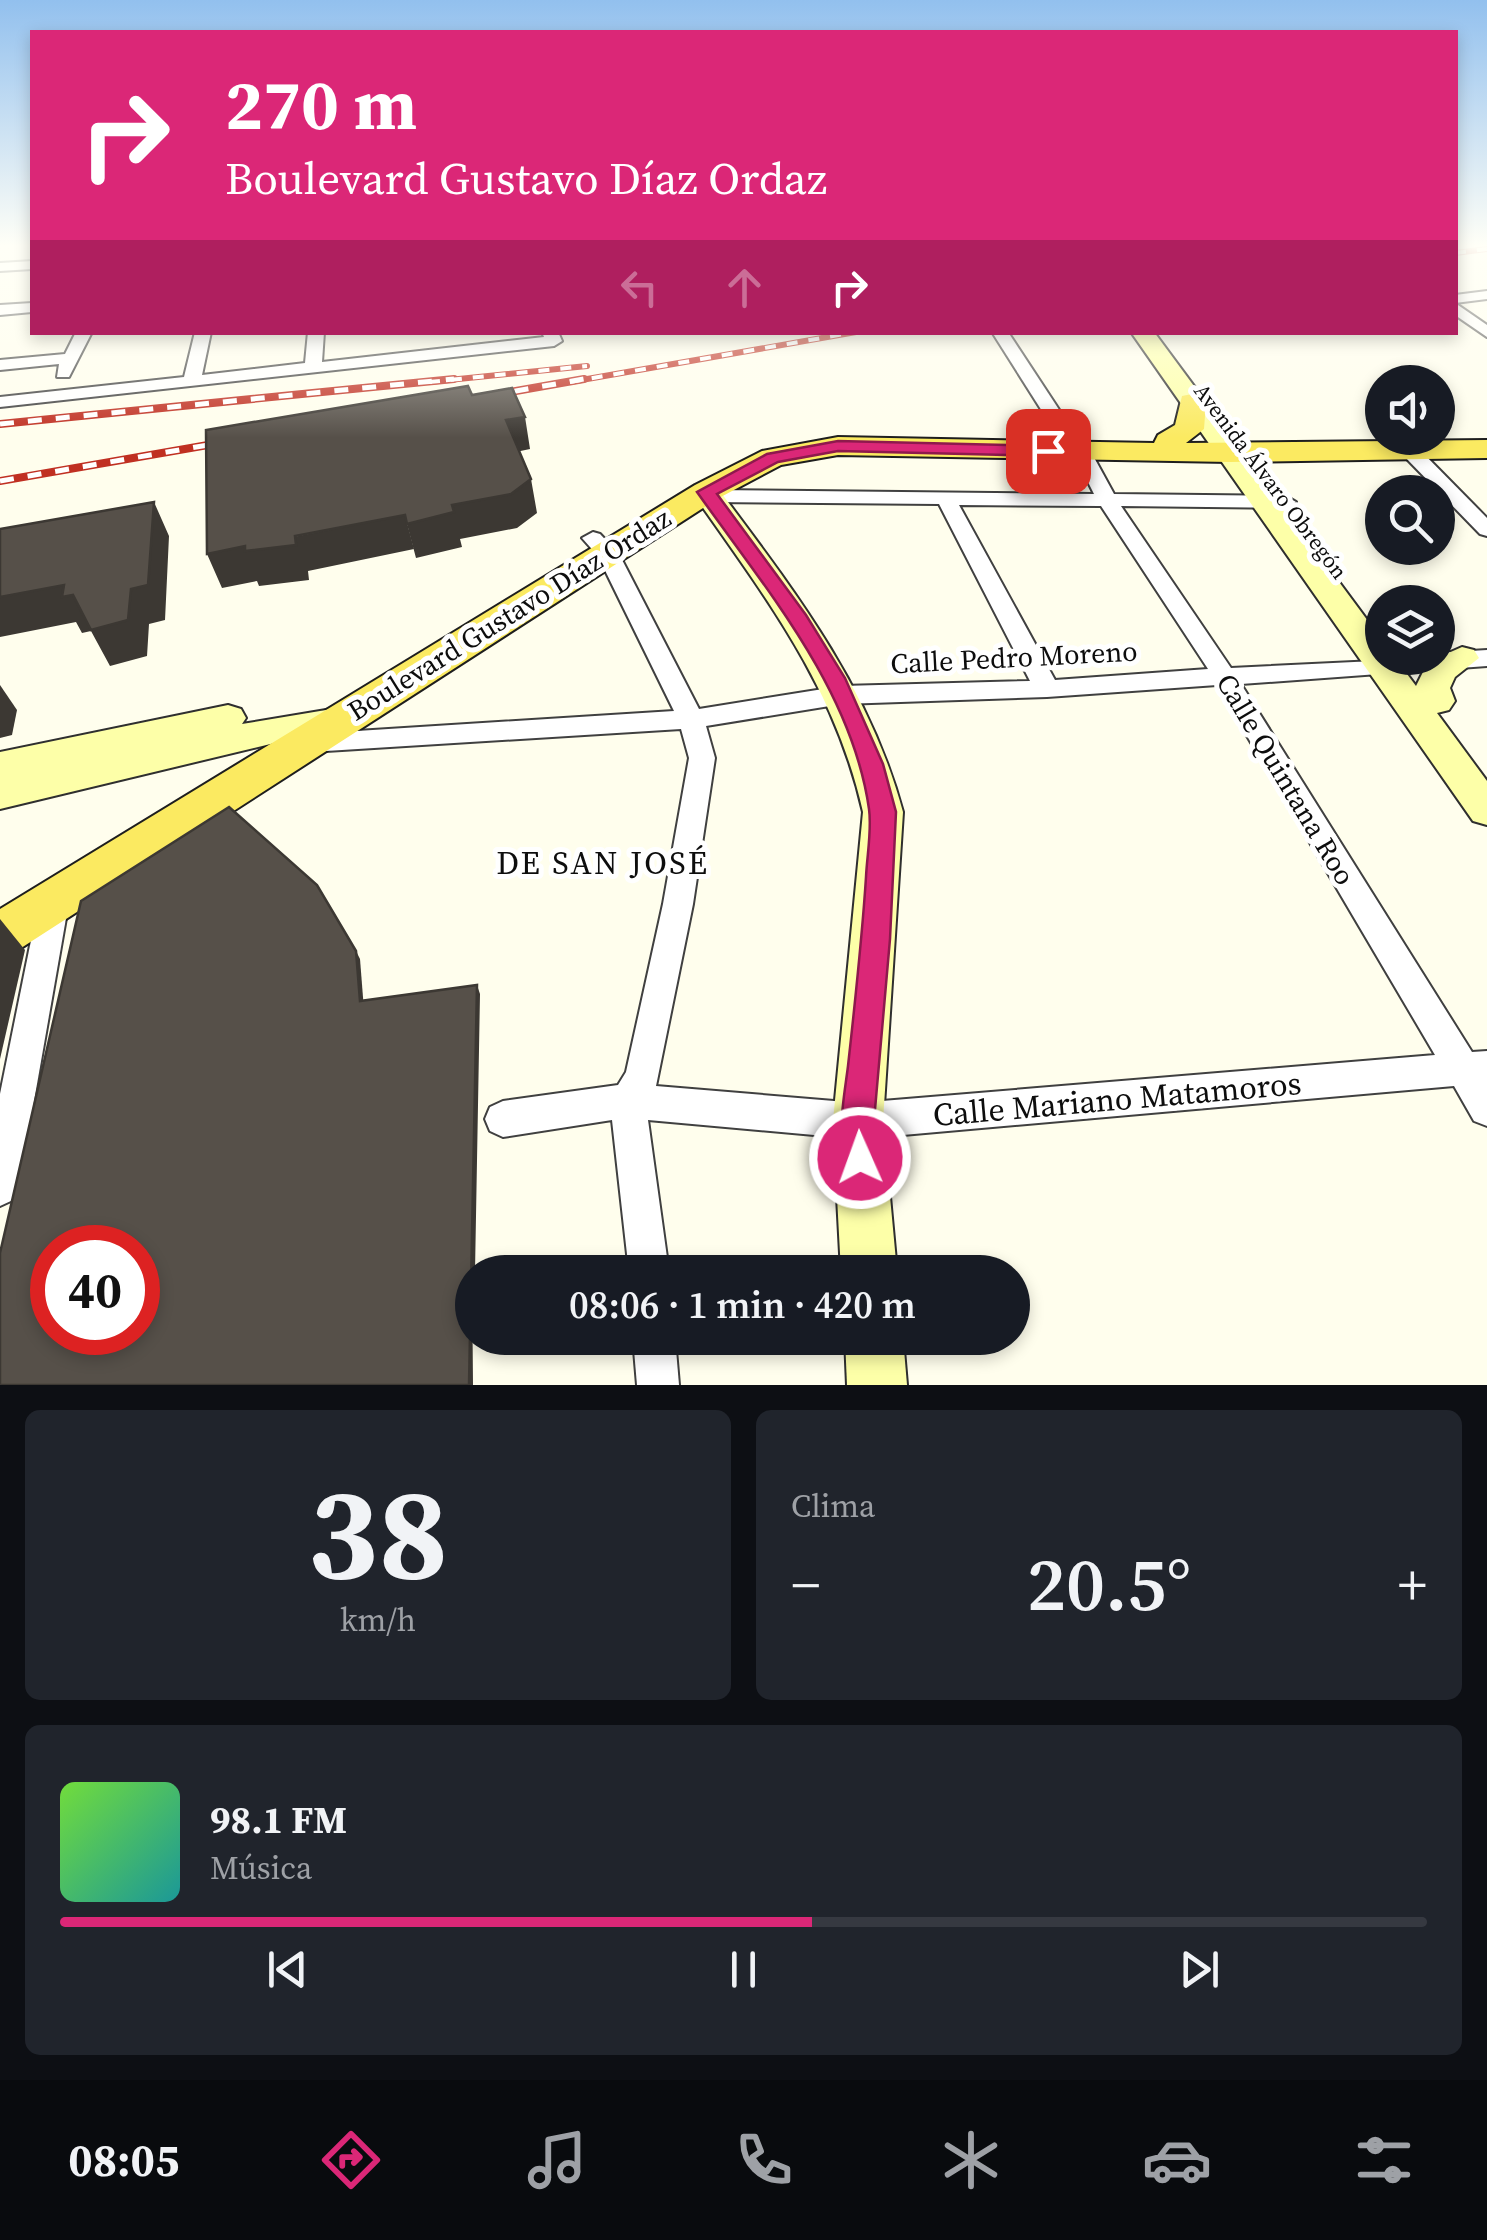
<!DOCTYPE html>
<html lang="es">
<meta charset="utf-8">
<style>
body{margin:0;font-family:"Source Serif 4",serif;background:#20242c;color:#f1f3f6;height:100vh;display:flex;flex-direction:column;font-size:38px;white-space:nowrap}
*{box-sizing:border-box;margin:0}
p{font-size:32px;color:#9ea1a6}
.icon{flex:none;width:55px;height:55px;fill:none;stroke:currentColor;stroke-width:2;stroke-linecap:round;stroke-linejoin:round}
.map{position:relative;height:1385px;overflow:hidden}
.panel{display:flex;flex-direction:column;gap:25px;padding:25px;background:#0d0f14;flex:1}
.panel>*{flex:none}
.guide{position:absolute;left:30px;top:30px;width:1428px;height:305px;border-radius:0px;box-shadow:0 5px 15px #0003;background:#db2777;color:#fff;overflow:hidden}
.fabs{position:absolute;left:1365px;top:365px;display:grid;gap:20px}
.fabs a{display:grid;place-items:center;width:90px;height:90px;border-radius:50%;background:#171b24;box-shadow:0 5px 15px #0003;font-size:50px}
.speed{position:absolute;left:30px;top:1225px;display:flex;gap:20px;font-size:50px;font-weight:700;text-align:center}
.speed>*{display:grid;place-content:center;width:130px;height:130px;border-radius:50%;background:#171b24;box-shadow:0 5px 15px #0003;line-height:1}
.speed .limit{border:15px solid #d22;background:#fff;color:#111}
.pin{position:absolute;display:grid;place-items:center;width:85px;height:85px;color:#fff;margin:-42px;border-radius:20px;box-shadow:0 5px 15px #0006}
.me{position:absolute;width:110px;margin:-55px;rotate:358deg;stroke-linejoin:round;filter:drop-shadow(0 0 8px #0008)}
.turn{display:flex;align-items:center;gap:35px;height:210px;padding:0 30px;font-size:45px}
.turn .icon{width:130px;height:130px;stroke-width:2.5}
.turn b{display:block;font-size:70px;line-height:85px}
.lanes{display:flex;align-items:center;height:95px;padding:0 30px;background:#0003;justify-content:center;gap:50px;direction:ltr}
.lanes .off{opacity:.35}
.big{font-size:75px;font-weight:600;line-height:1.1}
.panel .card{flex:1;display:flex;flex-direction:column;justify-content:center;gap:15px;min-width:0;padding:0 35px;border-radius:15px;background:#20242c}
.panel .dial{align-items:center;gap:0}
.dial b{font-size:130px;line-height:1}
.song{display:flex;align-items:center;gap:30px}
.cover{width:120px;height:120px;border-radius:15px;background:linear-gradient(135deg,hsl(100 70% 55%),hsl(180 70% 35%))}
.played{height:10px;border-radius:5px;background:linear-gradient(90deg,#db2777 55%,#363941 55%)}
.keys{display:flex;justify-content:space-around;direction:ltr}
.heat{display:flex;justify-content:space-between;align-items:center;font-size:55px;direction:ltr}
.panel .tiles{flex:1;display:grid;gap:25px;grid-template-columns:1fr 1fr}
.card:last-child{grid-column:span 2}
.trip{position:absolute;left:455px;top:1255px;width:575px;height:100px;border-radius:50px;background:#171b24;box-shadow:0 5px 15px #0003;font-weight:600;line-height:100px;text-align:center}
.tabs{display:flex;height:160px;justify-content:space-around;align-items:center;background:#090b0e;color:#9ea1a6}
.tabs .icon{width:70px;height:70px}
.tabs .current{color:#db2777}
.tabs b{font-size:45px;color:#f1f3f6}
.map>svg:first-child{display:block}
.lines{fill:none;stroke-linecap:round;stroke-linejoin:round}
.street-casing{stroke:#404040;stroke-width:4}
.secondary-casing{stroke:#2f2f2f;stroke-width:4}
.primary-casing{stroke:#1e1e1e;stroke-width:4}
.street{fill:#fff;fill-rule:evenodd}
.secondary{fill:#fdffa8;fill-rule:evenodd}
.primary{fill:#fbea61;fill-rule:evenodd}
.rail-far1-casing{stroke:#c03022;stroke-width:6}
.rail-casing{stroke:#c03022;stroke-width:8}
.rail-far1{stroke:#fff;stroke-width:4;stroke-dasharray:11;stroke-linecap:butt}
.rail{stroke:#fff;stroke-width:5;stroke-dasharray:14;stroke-linecap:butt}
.shaded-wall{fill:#3c3833}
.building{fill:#565049;stroke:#3c3833;stroke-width:2.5;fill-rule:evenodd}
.route{fill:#db2777;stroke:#8e194d;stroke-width:2.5}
.labels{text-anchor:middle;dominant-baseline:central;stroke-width:10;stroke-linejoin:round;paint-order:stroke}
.far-street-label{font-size:22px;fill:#0d0d0d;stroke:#fff}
.street-label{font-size:28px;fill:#0d0d0d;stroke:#fff}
.quarter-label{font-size:32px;letter-spacing:2.5px;fill:#0d0d0d;stroke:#fff}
.near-street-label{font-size:32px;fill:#0d0d0d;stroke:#fff}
</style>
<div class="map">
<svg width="1487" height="1385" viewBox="0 0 1487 1385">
<rect width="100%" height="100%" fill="#fffeed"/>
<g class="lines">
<g class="street-casing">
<g id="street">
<polygon points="32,261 32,269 0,271 0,263"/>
<polygon points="1487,291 1487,299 1455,303 1487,325 1487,337 1455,315 1455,295"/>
<polygon points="32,303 32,312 0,315 0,305"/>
<polygon points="76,332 92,332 69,377 57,377 59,364 0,370 0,360 65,354"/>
<polygon points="195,332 211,332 202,375 305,363 308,332 324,332 322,362 544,337 542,332 558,332 562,341 554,346 0,407 0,397 184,377"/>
<polygon points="992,332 1008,332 1077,437 1075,441 1061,441"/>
<polygon points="1410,445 1417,447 1487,518 1487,536 1480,534 1403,455 1401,451"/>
<path d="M1082,446L1091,452L1114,494L1286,496L1296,502L1286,508L1121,506L1231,668L1438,658V653L1487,650V666L1241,684L1472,1052L1487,1051V1126L1474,1121L1454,1086L858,1139L648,1120L669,1272H629L612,1120L503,1137L490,1131L485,1119L490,1107L503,1101L618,1085L626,1072L663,904L689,758L681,729L310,752L301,750L297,743L301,736L310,734L674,711L598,556L582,538L593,532L600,534L619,554L699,709L842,686L1030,681L939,504L710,502L700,496L710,490L1094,494L1073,452ZM959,505L1101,506L1208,669L1055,680ZM1217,685L1435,1055L858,1103L656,1086L693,904L715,758L706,726L842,704L1047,697Z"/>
<polygon points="54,888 65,892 69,901 19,1187 13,1200 0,1206 0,1094 39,901 43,892"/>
<polygon points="633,1338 675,1338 679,1385 637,1385"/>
</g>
</g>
<g class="secondary-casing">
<g id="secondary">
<polygon points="1131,332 1154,332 1382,640 1382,658 1395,658 1416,686 1428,662 1462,647 1474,650 1479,658 1455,677 1450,688 1455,701 1449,710 1437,713 1487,781 1487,825 1473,821"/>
<path d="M706,484L716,486C793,589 869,686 903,812L883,1121L897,1272H841L833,1121L863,812C834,684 765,597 692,492Z"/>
<polygon points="228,705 241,709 246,718 242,724 338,708 351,712 356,721 351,730 287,740 0,809 0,752"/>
<polygon points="845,1338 903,1338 907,1385 847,1385"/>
</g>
</g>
<g class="primary-casing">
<polygon id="primary" points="1192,394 1206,402 1204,429 1186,443 1487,440 1487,458 1230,462 838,455 781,465 717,499 18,950 0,956 0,909 695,485 762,451 838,437 1154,443 1158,435 1175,425 1182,396"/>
</g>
<use href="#street" class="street"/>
<use href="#secondary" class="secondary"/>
<use href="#primary" class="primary"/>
<g class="rail-far1-casing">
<g id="rail-far1">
<polyline points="1455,253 1487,249"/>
<polyline points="429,382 587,366"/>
<polyline points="570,382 856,332"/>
</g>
</g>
<g class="rail-casing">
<g id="rail">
<polyline points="487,396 584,379"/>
<polyline points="0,424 454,379"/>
<polyline points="0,481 231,441"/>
</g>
</g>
<use href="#rail-far1" class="rail-far1"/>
<use href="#rail" class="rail"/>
</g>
<g class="shaded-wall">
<polygon points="525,417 530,449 511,453 506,420"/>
<polygon points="531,479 537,513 517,528 460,539 462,547 416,558 407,524 452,505"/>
<polygon points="154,502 169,536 165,620 149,624 147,656 110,666 91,631 82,633 76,622 0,637 0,597 64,585 131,589"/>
<polygon points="405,515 414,549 308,571 309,580 259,586 257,581 222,588 207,554"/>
<polygon points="0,685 17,710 12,735 0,738"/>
<polygon points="0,919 25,950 0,1059"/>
<polygon points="356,951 360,959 364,1010 360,1001"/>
<polygon points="477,985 480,994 475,1272 472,1272 473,1385 469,1385"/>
</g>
<g class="building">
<polygon points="468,386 472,395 512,388 525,417 506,420 531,479 511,494 452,505 454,512 407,524 405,515 295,536 296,545 245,551 245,546 207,554 206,430"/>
<polygon points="154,502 148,585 131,589 128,620 91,630 73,595 62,597 64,585 0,597 0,529"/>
<path d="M229,807L317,885L356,951L360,1001L477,985L469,1385H0V1253L81,901ZM52,1248H138V1332H52Z"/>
</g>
<linearGradient id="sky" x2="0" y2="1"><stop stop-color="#92c0ee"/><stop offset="0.56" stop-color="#fffff7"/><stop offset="1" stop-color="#fffff7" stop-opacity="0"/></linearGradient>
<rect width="1487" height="438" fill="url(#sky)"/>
<path class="route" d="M838,441L1048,446L1056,451L1048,456L838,451L778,462L717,494L806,615L845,678L883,764L896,812L890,939L874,1121L877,1158L872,1170L860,1175L849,1170C835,1138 844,1099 848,1066C855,1003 862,940 866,877C867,855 872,830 869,809C852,689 765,588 697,492L767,454Z"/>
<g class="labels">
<g class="far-street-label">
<text transform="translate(1271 481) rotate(53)">Avenida Álvaro Obregón</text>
</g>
<g class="street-label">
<text transform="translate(509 614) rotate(-32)">Boulevard Gustavo Díaz Ordaz</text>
<text transform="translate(1014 657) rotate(-3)">Calle Pedro Moreno</text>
<text transform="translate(1286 779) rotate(59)">Calle Quintana Roo</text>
</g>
<g class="quarter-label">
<text x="603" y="863">DE SAN JOSÉ</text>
</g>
<g class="near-street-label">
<text transform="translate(1117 1099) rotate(-5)">Calle Mariano Matamoros</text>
</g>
</g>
</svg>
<div class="fabs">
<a><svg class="icon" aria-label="sound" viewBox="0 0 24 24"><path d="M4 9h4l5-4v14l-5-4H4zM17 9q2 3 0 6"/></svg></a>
<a><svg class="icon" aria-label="search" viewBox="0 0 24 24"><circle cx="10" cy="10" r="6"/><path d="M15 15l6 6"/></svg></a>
<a><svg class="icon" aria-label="layers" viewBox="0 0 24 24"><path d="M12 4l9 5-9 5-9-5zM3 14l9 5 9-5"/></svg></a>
</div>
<div class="speed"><div class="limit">40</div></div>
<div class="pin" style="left:1048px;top:451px;background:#d93025"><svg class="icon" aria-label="arrive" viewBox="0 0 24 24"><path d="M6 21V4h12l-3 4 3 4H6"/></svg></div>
<svg class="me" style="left:860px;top:1158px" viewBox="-20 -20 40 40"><circle r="17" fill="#db2777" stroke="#fff" stroke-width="3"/><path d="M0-11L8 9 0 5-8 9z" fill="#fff"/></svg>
<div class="trip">08:06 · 1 min · 420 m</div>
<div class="guide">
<div class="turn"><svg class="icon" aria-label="right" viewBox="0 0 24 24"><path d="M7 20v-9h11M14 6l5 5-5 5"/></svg><div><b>270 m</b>Boulevard Gustavo Díaz Ordaz</div></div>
<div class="lanes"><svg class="icon off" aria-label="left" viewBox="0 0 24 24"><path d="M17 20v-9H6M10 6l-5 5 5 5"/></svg><svg class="icon off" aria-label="ahead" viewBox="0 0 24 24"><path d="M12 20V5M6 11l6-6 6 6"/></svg><svg class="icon" aria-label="right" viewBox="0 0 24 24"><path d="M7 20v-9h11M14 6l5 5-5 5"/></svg></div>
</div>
</div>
<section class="panel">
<div class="tiles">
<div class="card dial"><b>38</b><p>km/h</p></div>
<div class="card"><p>Clima</p>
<div class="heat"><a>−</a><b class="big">20.5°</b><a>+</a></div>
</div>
<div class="card">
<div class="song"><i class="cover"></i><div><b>98.1 FM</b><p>Música</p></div></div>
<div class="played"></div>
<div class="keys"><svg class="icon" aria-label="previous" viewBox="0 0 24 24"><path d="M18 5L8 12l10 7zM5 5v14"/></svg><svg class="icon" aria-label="pause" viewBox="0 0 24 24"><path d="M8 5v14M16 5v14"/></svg><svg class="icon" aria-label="next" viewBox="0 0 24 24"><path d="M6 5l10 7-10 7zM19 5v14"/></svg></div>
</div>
</div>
</section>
<nav class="tabs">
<b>08:05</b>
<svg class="icon current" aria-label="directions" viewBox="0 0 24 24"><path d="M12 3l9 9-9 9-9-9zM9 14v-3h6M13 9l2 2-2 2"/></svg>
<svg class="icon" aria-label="music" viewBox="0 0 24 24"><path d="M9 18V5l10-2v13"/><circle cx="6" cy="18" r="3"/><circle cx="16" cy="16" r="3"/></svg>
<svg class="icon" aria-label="phone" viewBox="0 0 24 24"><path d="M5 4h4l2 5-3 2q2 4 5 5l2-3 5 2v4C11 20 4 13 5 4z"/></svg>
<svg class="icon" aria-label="climate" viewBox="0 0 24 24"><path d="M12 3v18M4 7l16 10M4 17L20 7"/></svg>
<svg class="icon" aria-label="car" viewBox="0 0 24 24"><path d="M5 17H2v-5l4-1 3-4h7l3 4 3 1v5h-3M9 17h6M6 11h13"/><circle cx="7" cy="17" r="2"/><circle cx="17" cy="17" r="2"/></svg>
<svg class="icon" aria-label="filters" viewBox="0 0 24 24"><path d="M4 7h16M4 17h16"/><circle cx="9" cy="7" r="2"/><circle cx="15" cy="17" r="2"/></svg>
</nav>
